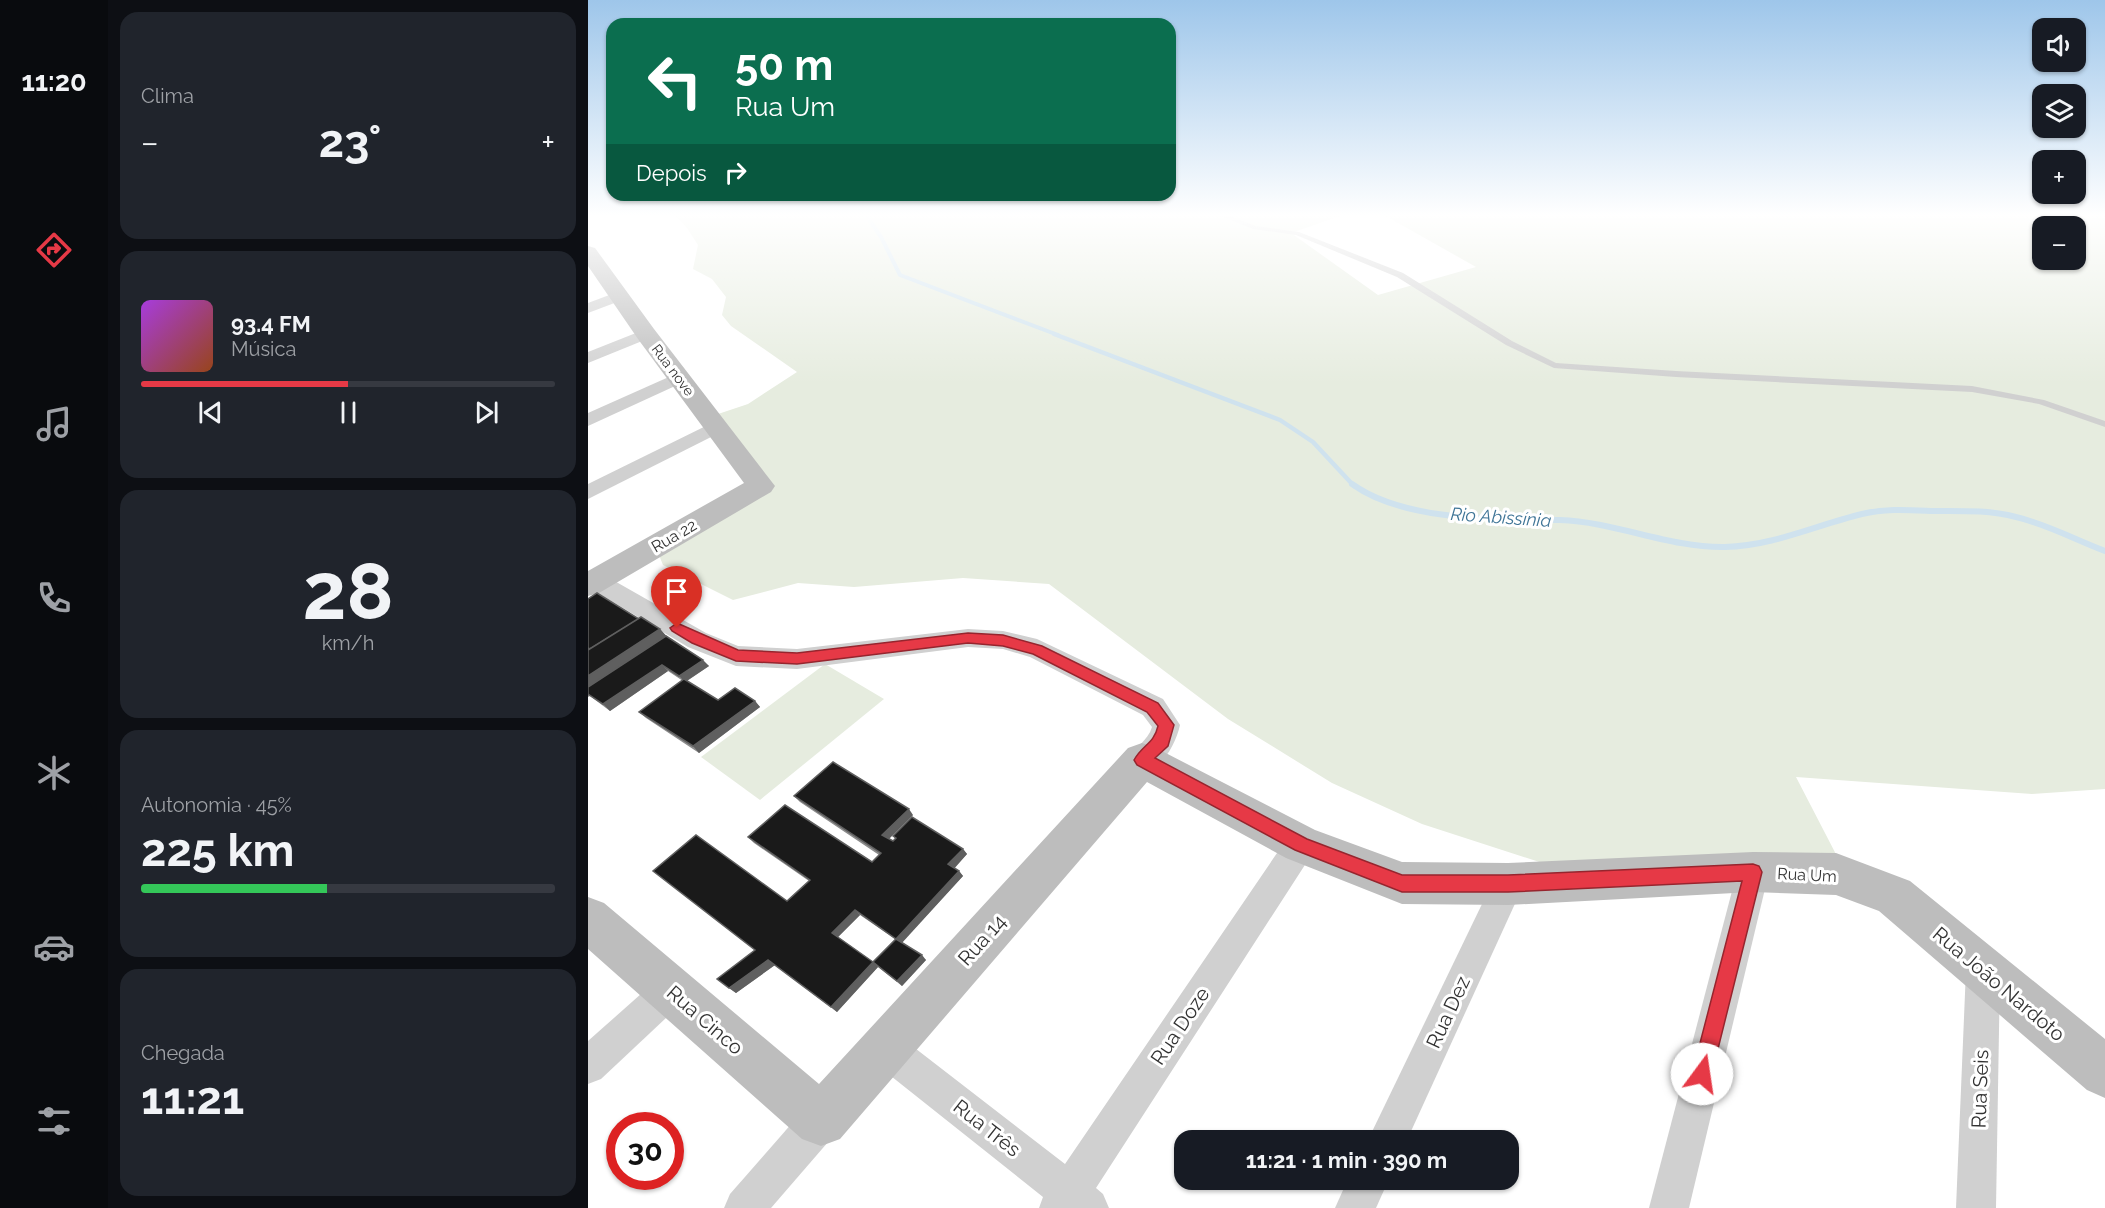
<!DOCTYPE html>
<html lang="pt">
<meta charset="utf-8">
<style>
body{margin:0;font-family:Raleway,sans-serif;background:#20242c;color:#f1f3f6;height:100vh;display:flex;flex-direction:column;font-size:22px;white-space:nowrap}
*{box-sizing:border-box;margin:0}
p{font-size:20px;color:#9ea1a6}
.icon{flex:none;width:33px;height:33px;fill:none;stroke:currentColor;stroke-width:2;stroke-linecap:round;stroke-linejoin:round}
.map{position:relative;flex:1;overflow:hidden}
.details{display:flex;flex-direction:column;gap:12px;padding:12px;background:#0d0f14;width:480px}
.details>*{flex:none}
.hud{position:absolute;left:18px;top:18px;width:570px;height:183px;border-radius:18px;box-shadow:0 2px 4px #0004;background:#0b6e4f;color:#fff;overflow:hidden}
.fabs{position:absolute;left:1444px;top:18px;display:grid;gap:12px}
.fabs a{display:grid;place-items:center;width:54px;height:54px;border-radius:12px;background:#171b24;box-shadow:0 2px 4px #0004;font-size:30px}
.speed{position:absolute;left:18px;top:1112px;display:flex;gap:12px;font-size:30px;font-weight:700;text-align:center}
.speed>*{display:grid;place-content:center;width:78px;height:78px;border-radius:50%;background:#171b24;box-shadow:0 2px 4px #0004;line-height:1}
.speed .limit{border:9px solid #d22;background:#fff;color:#111}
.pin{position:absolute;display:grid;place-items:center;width:51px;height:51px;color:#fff;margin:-62px -26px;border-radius:50% 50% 50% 0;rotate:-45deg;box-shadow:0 0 6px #0007}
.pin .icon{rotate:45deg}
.me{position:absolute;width:66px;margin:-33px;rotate:14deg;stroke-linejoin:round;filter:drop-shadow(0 0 4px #0008)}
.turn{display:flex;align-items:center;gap:21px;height:126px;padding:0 30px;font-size:27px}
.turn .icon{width:78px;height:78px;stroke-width:2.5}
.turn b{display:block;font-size:42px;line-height:51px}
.then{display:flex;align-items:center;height:57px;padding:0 30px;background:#0003;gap:12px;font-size:22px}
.big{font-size:45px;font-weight:700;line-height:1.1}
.details .widget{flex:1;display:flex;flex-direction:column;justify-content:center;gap:9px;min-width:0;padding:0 21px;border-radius:18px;background:#20242c}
.details .dial{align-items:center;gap:0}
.dial b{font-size:78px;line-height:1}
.song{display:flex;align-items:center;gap:18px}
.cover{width:72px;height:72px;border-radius:9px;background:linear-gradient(135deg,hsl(280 70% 55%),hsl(20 70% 35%))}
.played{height:6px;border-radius:3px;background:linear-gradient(90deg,#e63946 50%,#363941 50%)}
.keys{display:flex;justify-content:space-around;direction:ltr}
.heat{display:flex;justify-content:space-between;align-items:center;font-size:33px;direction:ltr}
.charge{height:9px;border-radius:4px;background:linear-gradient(90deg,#34c759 45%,#363941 0)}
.trip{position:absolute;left:586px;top:1130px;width:345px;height:60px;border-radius:18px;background:#171b24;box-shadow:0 2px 4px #0004;font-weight:700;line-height:60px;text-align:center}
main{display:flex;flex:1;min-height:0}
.menu{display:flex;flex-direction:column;width:108px;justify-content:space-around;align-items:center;background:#090b0e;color:#9ea1a6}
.menu .icon{width:42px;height:42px}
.menu .current{color:#e63946}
.menu b{font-size:27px;color:#f1f3f6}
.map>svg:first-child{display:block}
.green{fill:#e6ecdf;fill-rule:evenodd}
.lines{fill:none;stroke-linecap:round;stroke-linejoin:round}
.stream-far2{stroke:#cfe2ee;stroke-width:4}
.stream-far1{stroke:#cfe2ee;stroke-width:4.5}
.stream{stroke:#cfe2ee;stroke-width:6}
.lane{fill:#d0d0d0;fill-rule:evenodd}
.street{fill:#d0d0d0;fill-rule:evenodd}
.secondary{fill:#bdbdbd;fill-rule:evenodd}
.wall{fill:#8c8c8c;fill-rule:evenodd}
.shaded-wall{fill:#5f5f5f}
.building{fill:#1a1a1a;stroke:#5f5f5f;stroke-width:1.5}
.route{fill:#e63946;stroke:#96252e;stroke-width:1.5}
.labels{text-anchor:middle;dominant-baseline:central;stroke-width:6;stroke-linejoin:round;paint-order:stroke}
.far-street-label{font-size:14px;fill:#333;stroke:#fff}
.street-label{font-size:16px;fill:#333;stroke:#fff}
.water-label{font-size:18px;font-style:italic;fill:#3f7597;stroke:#fff}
.near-street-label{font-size:20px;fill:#333;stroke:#fff}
</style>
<main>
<nav class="menu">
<b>11:20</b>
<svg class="icon current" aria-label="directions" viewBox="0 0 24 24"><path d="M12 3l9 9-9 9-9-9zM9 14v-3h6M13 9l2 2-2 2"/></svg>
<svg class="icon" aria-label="music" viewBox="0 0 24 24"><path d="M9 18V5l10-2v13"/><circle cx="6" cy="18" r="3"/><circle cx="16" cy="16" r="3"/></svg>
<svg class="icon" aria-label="phone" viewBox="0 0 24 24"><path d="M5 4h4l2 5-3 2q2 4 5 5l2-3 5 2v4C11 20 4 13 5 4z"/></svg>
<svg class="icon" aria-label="climate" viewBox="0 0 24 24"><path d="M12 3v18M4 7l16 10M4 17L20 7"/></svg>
<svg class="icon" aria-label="car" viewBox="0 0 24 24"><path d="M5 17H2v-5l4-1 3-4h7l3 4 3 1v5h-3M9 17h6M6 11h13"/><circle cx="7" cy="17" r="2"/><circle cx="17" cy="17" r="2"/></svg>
<svg class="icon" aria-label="filters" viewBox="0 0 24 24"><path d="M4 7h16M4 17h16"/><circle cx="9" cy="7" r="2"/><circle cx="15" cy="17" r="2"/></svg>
</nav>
<section class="details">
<div class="widget"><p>Clima</p>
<div class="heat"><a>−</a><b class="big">23°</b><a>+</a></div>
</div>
<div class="widget">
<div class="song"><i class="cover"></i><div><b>93.4 FM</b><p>Música</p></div></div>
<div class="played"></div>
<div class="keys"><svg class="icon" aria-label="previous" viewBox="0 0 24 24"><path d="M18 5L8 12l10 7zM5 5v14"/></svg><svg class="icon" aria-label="pause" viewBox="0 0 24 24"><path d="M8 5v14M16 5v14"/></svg><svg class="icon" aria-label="next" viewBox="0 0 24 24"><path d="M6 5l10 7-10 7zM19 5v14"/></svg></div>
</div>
<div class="widget dial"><b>28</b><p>km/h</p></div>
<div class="widget"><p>Autonomia · 45%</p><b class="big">225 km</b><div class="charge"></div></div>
<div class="widget"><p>Chegada</p><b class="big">11:21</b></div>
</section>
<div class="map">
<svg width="1517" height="1208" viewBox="0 0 1517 1208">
<rect width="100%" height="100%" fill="#fff"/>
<g class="green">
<path d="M87,215H755L703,233L790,295L888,267L796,215H1517V789L1444,794L1208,777L1252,862L973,869L834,824L744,783L640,719L461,584L375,578L266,587L210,583L145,600L75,565L71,555L182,486L127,415L160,404L209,372L143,326L134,315L138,297L124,279L105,269L110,245L99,228ZM1455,226H1488V260H1455Z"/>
<polygon points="237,664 296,699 172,800 113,757"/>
</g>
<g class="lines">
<polyline class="stream-far2" points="278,215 293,237 312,275 470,335"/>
<polyline class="stream-far1" points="466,334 692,420 725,442 766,486"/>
<path class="stream" d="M764,484C817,522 909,519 972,520C1028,522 1081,548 1137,547C1185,546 1228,525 1274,514C1298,508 1322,510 1346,511C1374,511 1401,510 1428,517C1458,524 1488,540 1517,551"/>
<polygon class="lane" points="630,215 639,215 668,226 711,232 815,273 924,341 968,363 1088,371 1384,386 1456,400 1517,421 1517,427 1451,404 1384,392 1088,377 966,368 918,345 809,277 708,235 665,229"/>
<g class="street">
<polygon points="32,291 37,293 40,296 37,299 0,313 0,303"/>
<polygon points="58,329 66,334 64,337 0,363 0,352"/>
<polygon points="92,372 98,373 101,377 98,381 0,426 0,413"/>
<polygon points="128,421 135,423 138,427 135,431 0,499 0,484"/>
<path d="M8,573L16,575L118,633L150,646L209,649L380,629L415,631L449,639L575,699L592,725C587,747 570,778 544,769L540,760C546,747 560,741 564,727L555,715L442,657L415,649L380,647L209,669L148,666L100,647L0,587V575Z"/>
<polygon points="713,830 724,834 728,844 724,854 508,1188 515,1194 521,1208 451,1208 455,1197 284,1061 279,1048 284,1035 297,1030 310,1035 477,1164 702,834"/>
<polygon points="1165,857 1176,861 1181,872 1101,1208 1061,1208 1149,872 1154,861"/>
<polygon points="920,869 931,873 936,884 819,1140 780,1140 909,873"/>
<polygon points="1395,953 1407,958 1412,970 1408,1208 1368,1208 1378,970 1383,958"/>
<polygon points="83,973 95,978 100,990 95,1002 13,1079 0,1084 0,1041 71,978"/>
<polygon points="233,1101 247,1106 252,1120 247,1134 183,1208 136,1208 142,1194 219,1106"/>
<polygon points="760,1179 801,1179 788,1208 747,1208"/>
</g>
<g class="secondary">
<polygon points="0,246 7,248 66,329 187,486 183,492 11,593 0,596 0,571 156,483 50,339 0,266"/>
<polygon points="554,743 568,748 727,830 814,862 920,863 1165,852 1248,853 1322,881 1517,1039 1517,1098 1499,1090 1291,911 1248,895 1165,892 920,905 814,904 698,858 559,782 252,1139 233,1146 214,1139 0,949 0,897 16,903 231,1084 540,748"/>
</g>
</g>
<g class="wall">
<polygon points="0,599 51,619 72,629 78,636 121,666 99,681 130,700 167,701 172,707 111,753 58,718 51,712 95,681 80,671 22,711 2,696 0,697"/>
<path d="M206,796L325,815L300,839L305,841L307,839L305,836L375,849L379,854L366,868L371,871L375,876L314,942L338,960L314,986L290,967L249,1012L187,965L148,993L141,988L199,901L221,881L166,843L160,837L284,862L291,855L212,802ZM272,915L307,939L285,962L250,937Z"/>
</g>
<g class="shaded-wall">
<polygon points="72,629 84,642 0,694 0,676"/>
<polygon points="115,660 121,666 97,682 91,676"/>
<polygon points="74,665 80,671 22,711 15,704"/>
<polygon points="167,701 172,707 111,753 105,746"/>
<polygon points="321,809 325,815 299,841 294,835"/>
<polygon points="375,849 379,854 365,870 360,864"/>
<polygon points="371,871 375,876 313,944 308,939"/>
<polygon points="267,910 272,915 249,938 244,933"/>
<polygon points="334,955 338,960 314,986 309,981"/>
<polygon points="180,960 187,965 148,993 141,988"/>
<polygon points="285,962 290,967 249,1012 243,1007"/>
</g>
<g class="building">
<polygon points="9,593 51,619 2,649 0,648 0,599"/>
<polygon points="53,617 72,629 0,676 0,650"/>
<polygon points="78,636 115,660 91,676 74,665 15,704 0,694 0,687"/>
<polygon points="96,679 130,700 147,688 167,701 105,746 51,712"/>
<polygon points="245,762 321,809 294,835 305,841 308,838 305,836 324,817 375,849 360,864 371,871 308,939 267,910 244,933 285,962 243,1007 180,960 141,988 129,979 167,950 65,871 108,835 199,901 222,880 160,837 197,805 284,862 293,853 206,796"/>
<polygon points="308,939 334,955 309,981 285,962"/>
</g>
<linearGradient id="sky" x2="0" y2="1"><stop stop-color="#9ec6ea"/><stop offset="0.56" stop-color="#fff"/><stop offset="1" stop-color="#fff" stop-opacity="0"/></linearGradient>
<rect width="1517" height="384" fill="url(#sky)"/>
<path class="route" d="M89,623L150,650L209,653L380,633L415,635L454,646L570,703L586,725L580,746L567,758L719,839L814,875H920L1165,864L1171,866L1174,872L1122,1081L1114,1084L1107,1081L1104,1074L1154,881L920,892H814L707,850L549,765L546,760C554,745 566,744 570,726L559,712L445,654L415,646L380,643L209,664L148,661L104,643L84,631L82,628Z"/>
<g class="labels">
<g class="far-street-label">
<text transform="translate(85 370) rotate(53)">Rua nove</text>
</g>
<g class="street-label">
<text transform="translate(86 536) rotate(-30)">Rua 22</text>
<text transform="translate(1219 875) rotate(3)">Rua Um</text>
</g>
<g class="water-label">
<text transform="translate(913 517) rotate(4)">Rio Abissínia</text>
</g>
<g class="near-street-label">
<text transform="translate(394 940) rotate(-48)">Rua 14</text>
<text transform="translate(1411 984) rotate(40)">Rua João Nardoto</text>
<text transform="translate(860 1012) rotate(-65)">Rua Dez</text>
<text transform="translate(117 1020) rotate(41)">Rua Cinco</text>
<text transform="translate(592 1026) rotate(-56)">Rua Doze</text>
<text transform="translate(1392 1089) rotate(-88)">Rua Seis</text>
<text transform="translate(399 1128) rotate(38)">Rua Três</text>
</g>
</g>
</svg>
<div class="fabs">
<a><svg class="icon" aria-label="sound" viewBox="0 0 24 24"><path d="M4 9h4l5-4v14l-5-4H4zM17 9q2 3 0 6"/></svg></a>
<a><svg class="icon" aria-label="layers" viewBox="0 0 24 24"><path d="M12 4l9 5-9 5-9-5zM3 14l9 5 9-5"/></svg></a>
<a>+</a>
<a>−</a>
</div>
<div class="speed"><div class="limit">30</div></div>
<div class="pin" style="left:89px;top:628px;background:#d93025"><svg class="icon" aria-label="arrive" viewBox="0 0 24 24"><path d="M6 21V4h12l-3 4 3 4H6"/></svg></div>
<svg class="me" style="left:1114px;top:1074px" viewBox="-20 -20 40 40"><circle r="19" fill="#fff"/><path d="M0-13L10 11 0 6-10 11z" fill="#e63946"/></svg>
<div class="trip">11:21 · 1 min · 390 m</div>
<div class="hud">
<div class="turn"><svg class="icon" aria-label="left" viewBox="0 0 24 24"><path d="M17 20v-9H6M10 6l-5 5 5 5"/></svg><div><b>50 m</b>Rua Um</div></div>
<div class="then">Depois<svg class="icon" aria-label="right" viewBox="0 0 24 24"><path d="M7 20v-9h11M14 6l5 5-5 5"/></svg></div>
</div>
</div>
</main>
